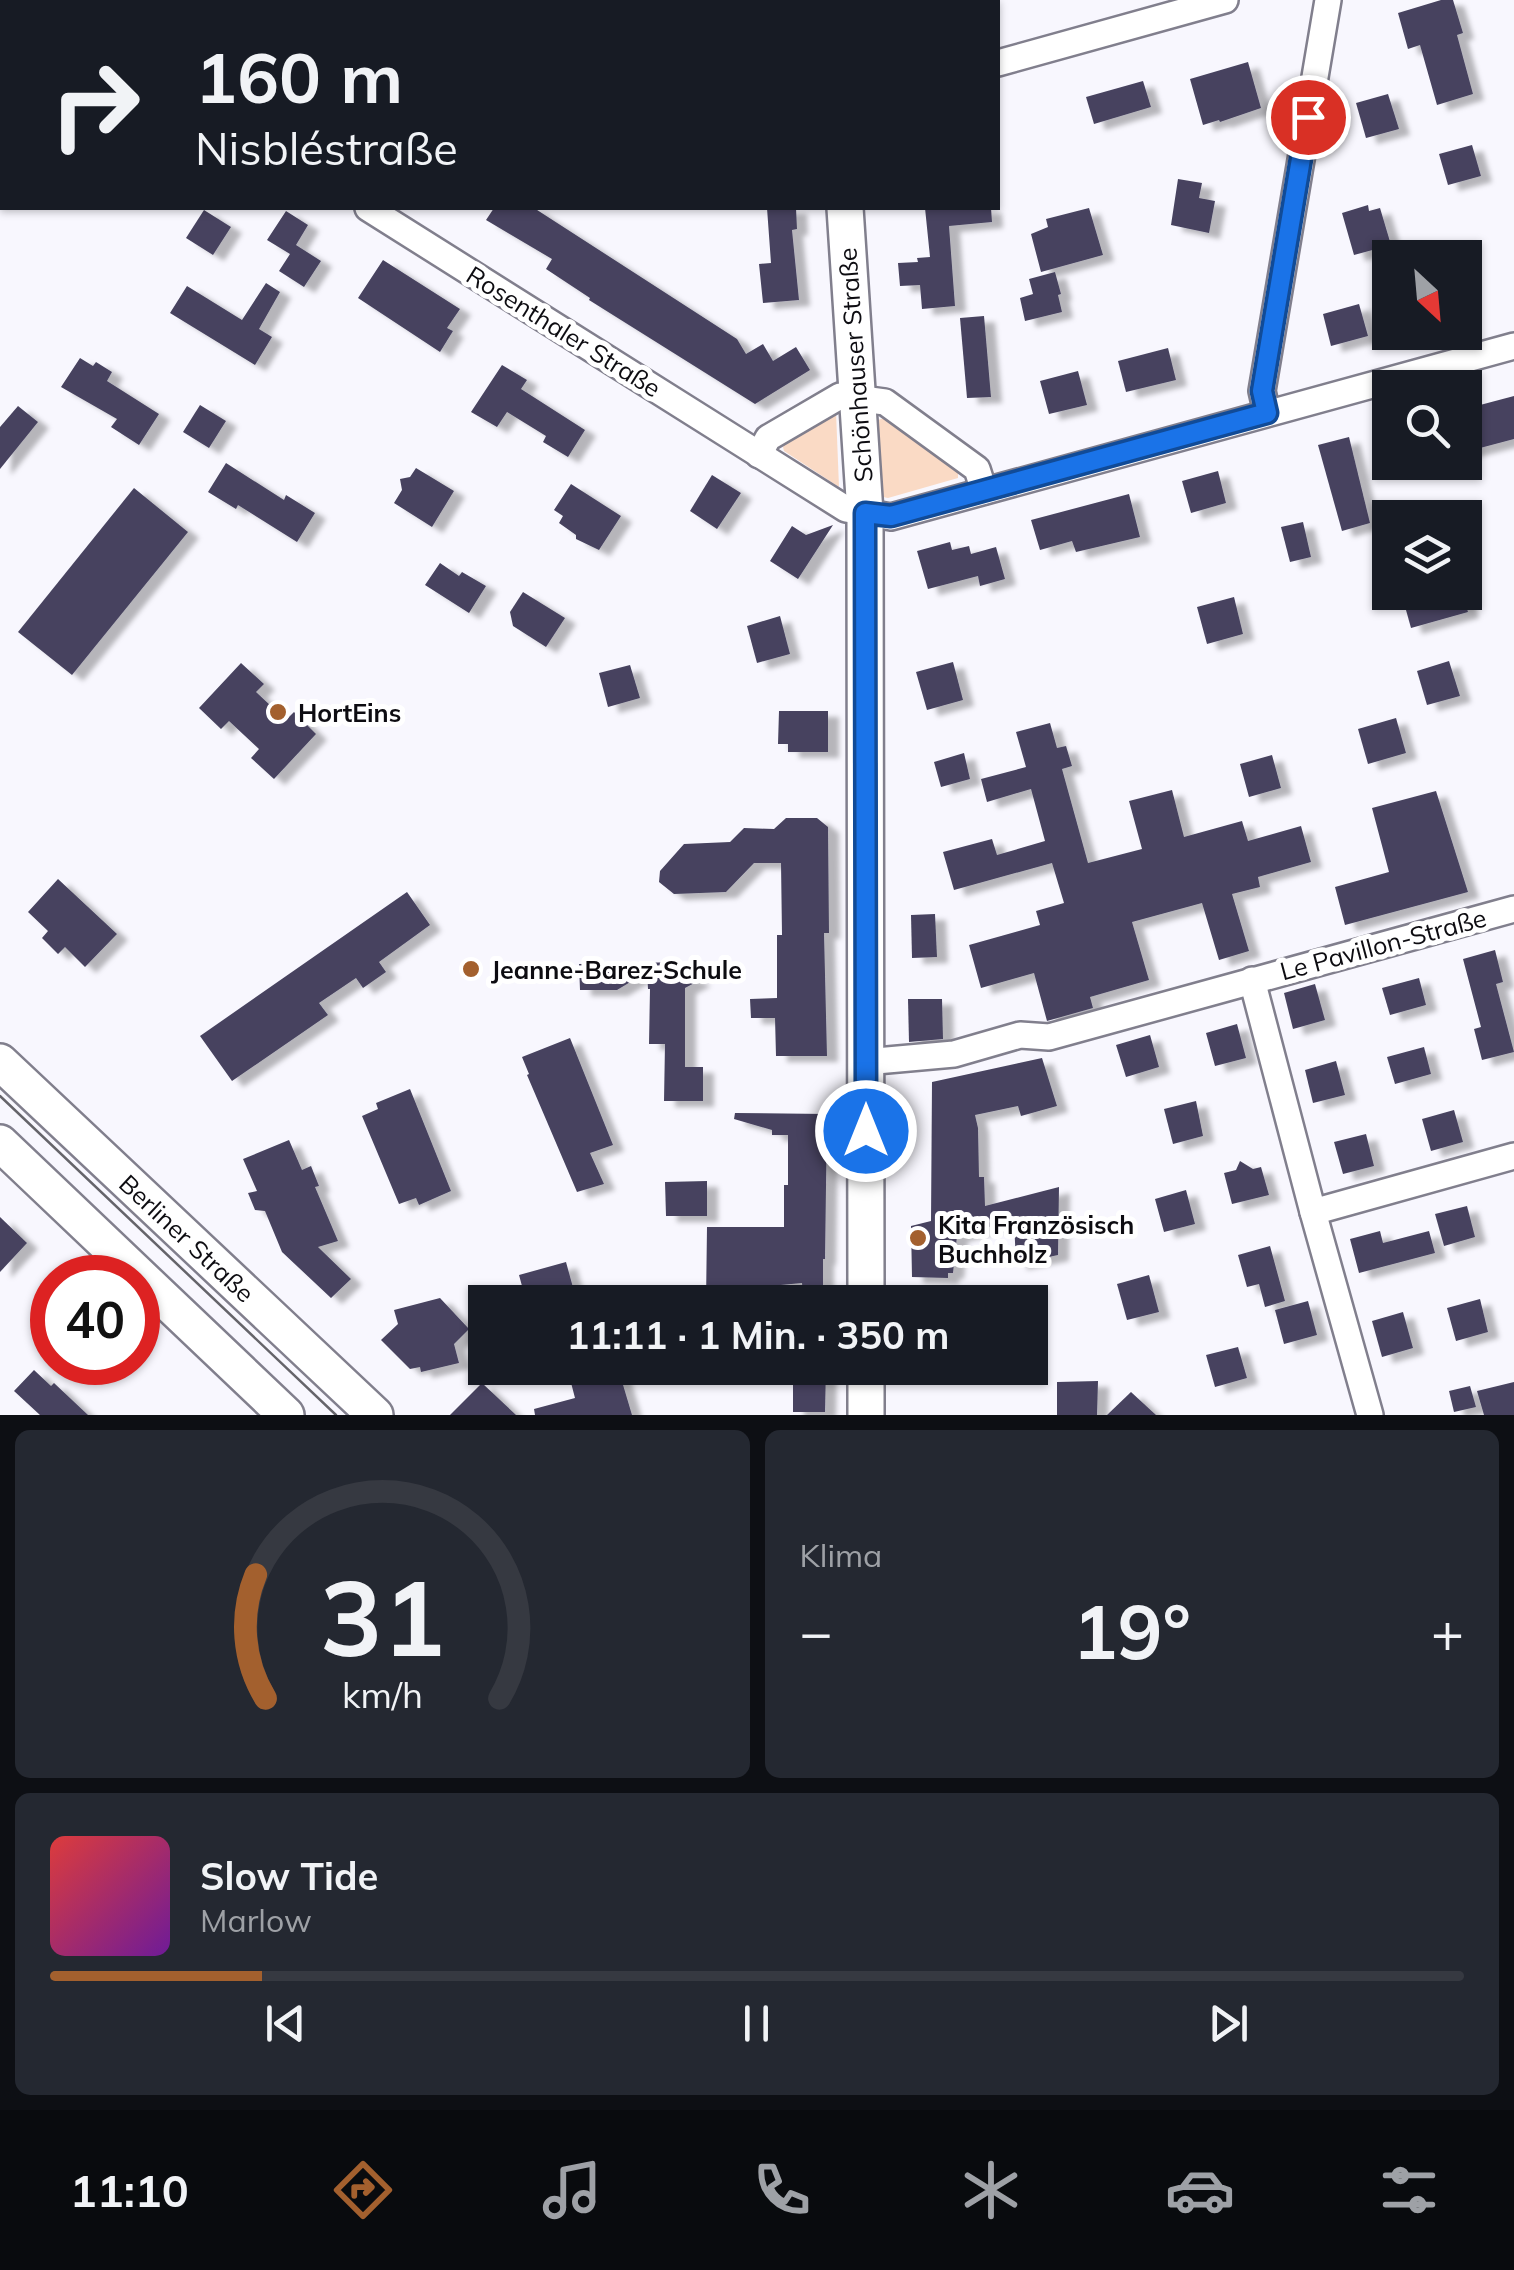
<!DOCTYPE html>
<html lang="de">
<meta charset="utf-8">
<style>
body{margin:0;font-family:Mulish,sans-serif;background:#242831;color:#f1f3f6;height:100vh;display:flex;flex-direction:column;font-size:38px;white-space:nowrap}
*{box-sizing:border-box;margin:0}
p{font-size:32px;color:#9ea1a6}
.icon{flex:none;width:55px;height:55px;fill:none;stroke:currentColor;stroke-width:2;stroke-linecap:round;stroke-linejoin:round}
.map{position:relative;height:1415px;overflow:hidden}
.details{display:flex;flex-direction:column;gap:15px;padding:15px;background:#0d0f14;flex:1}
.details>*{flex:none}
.top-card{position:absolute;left:0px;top:0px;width:1000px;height:210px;box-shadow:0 2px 8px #0004;background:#171b24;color:#f1f3f6;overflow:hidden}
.needle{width:65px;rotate:154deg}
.fabs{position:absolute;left:1372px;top:240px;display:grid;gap:20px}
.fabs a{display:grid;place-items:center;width:110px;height:110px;border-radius:0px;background:#171b24;box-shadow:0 2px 8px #0004;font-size:50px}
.speed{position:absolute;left:30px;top:1255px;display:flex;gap:20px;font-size:50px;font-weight:700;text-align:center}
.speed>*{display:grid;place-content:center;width:130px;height:130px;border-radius:50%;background:#171b24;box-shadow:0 2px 8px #0004;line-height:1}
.speed .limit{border:15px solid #d22;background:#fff;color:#111}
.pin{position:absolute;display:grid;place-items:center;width:85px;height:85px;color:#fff;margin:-42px;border:5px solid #fff;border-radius:50%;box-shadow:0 2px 10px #0007}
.me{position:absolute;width:110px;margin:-55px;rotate:0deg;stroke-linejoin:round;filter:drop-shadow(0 0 8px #0008)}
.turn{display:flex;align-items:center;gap:35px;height:210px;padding:0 30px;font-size:45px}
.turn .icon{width:130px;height:130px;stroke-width:2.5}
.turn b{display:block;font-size:70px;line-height:85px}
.big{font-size:75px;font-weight:700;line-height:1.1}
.details .widget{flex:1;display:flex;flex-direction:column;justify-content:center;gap:15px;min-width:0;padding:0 35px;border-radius:15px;background:#242831}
.details .dial{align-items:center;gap:0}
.dial svg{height:260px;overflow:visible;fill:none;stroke:#363941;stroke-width:7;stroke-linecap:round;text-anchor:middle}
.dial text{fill:#f1f3f6;stroke:none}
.song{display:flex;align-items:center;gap:30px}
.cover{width:120px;height:120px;border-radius:15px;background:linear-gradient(135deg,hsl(0 70% 55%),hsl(280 70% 35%))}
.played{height:10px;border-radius:5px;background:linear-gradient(90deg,#a3602e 15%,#363941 15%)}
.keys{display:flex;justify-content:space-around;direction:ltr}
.heat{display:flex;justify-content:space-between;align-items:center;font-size:55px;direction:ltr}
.details .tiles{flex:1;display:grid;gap:15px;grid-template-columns:1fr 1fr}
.widget:last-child{grid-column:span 2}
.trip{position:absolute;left:468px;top:1285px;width:580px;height:100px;border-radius:0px;background:#171b24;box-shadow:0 2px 8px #0004;font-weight:700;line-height:100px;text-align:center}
.tabs{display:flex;height:160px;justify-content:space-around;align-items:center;background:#090b0e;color:#9ea1a6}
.tabs .icon{width:70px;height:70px}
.tabs .current{color:#a3602e}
.tabs b{font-size:45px;color:#f1f3f6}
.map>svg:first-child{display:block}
.green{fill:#fadac5}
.building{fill:#47435f;filter:url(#shadow)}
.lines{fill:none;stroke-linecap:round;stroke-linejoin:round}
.street-casing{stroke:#817f8d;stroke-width:30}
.secondary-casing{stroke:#817f8d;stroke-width:40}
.street{stroke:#fff;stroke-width:25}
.secondary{stroke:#fff;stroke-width:35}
.tram{stroke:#65646a;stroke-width:2.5}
.route-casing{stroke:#114b97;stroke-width:25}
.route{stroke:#1a73e8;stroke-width:18}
.poi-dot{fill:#a3602e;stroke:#fff;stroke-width:4}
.labels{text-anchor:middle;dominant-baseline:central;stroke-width:10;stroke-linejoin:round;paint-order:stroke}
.street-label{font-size:25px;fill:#0d0c11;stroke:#fff}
.poi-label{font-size:25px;font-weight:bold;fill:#0d0c11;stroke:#fff;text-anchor:start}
</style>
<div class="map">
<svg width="1514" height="1415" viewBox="0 0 1514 1415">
<defs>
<filter id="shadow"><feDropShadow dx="11" dy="6" stdDeviation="2.5" flood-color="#0004"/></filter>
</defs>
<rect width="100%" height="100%" fill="#f8f7fe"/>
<g class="green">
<polygon points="836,412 839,487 784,451 783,447 787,441"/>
<polygon points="884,418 958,469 958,478 888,498 883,497 881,494 876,424 878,420"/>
</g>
<g class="building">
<polygon points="1441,0 1453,0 1463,33 1457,35 1473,94 1437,105 1420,45 1408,49 1398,13"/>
<polygon points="1248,62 1261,108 1220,122 1219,120 1203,125 1190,79"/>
<polygon points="1143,81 1151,107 1094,124 1086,97"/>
<polygon points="1388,94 1399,129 1366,138 1356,103"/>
<polygon points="1472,145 1481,176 1448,185 1439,154"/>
<polygon points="1178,179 1202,183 1199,198 1215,201 1209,233 1171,225"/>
<polygon points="1368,205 1369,211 1380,208 1391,245 1354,255 1342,213"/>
<polygon points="494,208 534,208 737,339 746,354 763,344 773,361 796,347 810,370 755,404 589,300 590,298 546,269 552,259 486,220"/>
<polygon points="767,208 796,208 797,229 792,230 799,300 763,303 759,264 771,263"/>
<polygon points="925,208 991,208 992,222 949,226 955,306 922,309 920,285 900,286 898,263 918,262 917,258 930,257"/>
<polygon points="1089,208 1103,255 1041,272 1031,234 1048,227 1046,219"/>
<polygon points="204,210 231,227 213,255 186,238"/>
<polygon points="286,211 308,225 296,245 321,261 304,287 279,271 290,254 267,240"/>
<polygon points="383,260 460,309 447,328 453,331 440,352 358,298"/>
<polygon points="1055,272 1061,294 1058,295 1062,312 1025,321 1020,298 1033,294 1029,279"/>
<polygon points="266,283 280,292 259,329 272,337 255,365 170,313 187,286 242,320"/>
<polygon points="1359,304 1368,336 1331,346 1323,314"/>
<polygon points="984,316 991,397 967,398 960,318"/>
<polygon points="1168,348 1176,380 1126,392 1118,361"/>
<polygon points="80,358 93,366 96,362 112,372 107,381 159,414 139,445 111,427 117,419 61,387"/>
<polygon points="502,365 527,380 521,389 585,430 568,457 543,442 546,436 507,412 497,427 471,412"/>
<polygon points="1078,371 1087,405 1049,414 1040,381"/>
<polygon points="1514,396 1514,439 1465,452 1465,409"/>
<polygon points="200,405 226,421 209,448 183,432"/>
<polygon points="18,406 38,422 0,469 0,427"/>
<polygon points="1349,437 1370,523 1342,531 1318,445"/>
<polygon points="226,463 284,500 286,495 315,513 297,542 238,505 236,509 208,492"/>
<polygon points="416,468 454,491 432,527 394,503 402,490 400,479 410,477"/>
<polygon points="1218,471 1226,503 1191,513 1182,481"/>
<polygon points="712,475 741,493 717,529 690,511"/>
<polygon points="571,484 621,516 599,550 576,539 576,535 559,523 563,516 554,510"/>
<polygon points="134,488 188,532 72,675 18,632"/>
<polygon points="1129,494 1140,537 1076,552 1072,541 1040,550 1031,520"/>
<polygon points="1303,522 1311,557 1290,562 1281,527"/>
<polygon points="833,525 798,579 770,561 792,526 806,535"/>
<polygon points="950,542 952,550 969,546 971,554 996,547 1005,579 980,586 978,576 928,589 917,551"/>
<polygon points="440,563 459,576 462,572 486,586 469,613 425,585"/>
<polygon points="523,592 565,618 546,647 513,626 510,612"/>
<polygon points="1401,592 1462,592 1468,612 1411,628"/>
<polygon points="1234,597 1243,634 1207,644 1197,607"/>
<polygon points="780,616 790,654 757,663 747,626"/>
<polygon points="1449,661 1460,696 1427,705 1417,671"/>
<polygon points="953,662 963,700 927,710 916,672"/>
<polygon points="241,663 264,684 256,692 286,720 294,712 316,734 274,779 251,758 259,749 229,721 221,729 199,708"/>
<polygon points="630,665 640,698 608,707 599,673"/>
<polygon points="779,711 828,711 828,752 788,752 788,744 778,744"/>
<polygon points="1396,718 1406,753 1368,764 1358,729"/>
<polygon points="1050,723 1057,748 1066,746 1072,766 1062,769 1088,863 1142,849 1129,801 1172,790 1184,837 1242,821 1248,841 1301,826 1311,862 1258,877 1260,887 1232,894 1249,951 1219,960 1202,903 1132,922 1149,980 1090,997 1093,1008 1047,1021 1034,973 981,988 969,945 1040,925 1036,911 1064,903 1052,863 954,890 943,852 992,839 997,855 1045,841 1031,789 987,802 981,779 1026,767 1016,732"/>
<polygon points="964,753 970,779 941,787 934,762"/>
<polygon points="1272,755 1281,788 1249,797 1240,764"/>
<polygon points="1436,791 1468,892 1345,925 1335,887 1389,872 1372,808"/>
<polygon points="786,818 817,818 828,827 829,933 824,933 827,1056 776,1056 775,1018 751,1018 750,999 777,998 777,935 782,935 781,863 754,863 726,892 674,894 659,882 660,871 684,844 730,842 744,828 774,829"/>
<polygon points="58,879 117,934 85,967 65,947 58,954 42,938 48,931 28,912"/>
<polygon points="407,892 430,925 379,962 386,972 363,988 356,978 319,1003 328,1015 232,1081 200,1036"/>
<polygon points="935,914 937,957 912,958 911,915"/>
<polygon points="1495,950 1503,982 1496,984 1514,1052 1482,1060 1474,1029 1481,1027 1463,959"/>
<polygon points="685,962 685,974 700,980 685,988 685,1067 703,1067 703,1101 664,1101 665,1044 649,1044 650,989 648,989 647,972 617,990 580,990 579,964"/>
<polygon points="1419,978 1426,1005 1390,1015 1382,988"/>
<polygon points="1315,984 1325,1020 1293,1029 1284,993"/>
<polygon points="908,999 942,999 943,1039 909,1042"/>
<polygon points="1237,1024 1246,1058 1215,1066 1206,1033"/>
<polygon points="1150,1035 1159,1067 1126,1077 1116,1045"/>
<polygon points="570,1038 613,1145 590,1153 604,1184 577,1192 527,1075 529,1074 522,1057"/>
<polygon points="1424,1047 1431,1074 1395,1084 1387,1057"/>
<polygon points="1042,1058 1057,1106 1021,1116 1018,1106 975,1115 978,1128 979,1177 984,1177 985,1206 1059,1187 1058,1255 1016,1264 1014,1220 957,1236 953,1273 948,1273 948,1278 912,1277 911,1226 931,1221 932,1082"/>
<polygon points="1336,1061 1345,1095 1313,1103 1305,1070"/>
<polygon points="410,1089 451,1191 419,1205 416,1198 399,1204 362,1116 378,1109 376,1103"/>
<polygon points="1196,1101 1203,1136 1173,1144 1164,1109"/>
<polygon points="1454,1110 1463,1142 1431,1151 1422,1119"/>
<polygon points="735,1113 827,1114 825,1259 823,1259 823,1294 803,1295 802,1283 749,1288 750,1302 706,1302 707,1227 784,1227 784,1185 788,1185 788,1135 772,1135 772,1130 734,1119"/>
<polygon points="1366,1134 1374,1166 1343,1174 1334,1142"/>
<polygon points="289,1140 302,1170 311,1166 319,1186 315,1187 338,1241 318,1247 351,1279 331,1298 282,1252 265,1211 255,1210 248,1193 257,1191 243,1159"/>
<polygon points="1240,1161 1253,1169 1261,1167 1269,1195 1232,1204 1224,1173 1236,1170"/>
<polygon points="707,1181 707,1216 666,1216 665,1182"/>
<polygon points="1186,1190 1195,1224 1164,1232 1155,1199"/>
<polygon points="1467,1206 1475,1237 1444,1246 1435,1214"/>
<polygon points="0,1217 27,1243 0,1272"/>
<polygon points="1380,1231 1383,1243 1429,1231 1435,1253 1359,1273 1350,1239"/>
<polygon points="1270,1246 1285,1301 1265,1307 1259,1284 1247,1287 1238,1255"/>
<polygon points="566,1262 577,1302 504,1302 522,1286 519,1275"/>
<polygon points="1149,1275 1159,1312 1127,1320 1117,1284"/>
<polygon points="440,1298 469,1329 454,1344 459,1363 421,1372 420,1367 410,1369 381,1340 398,1324 394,1310"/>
<polygon points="1480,1299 1488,1332 1456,1341 1447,1308"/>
<polygon points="1308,1301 1317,1335 1284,1344 1275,1310"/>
<polygon points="1403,1312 1413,1348 1382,1357 1372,1321"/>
<polygon points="1238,1347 1247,1378 1215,1387 1206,1355"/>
<polygon points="594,1368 618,1368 632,1415 535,1415 534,1409 575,1398 569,1375"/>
<polygon points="793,1368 826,1368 825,1412 793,1412"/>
<polygon points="34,1370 51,1386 54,1383 88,1415 40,1415 14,1391"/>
<polygon points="1098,1381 1097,1415 1057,1415 1057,1382"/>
<polygon points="1514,1382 1514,1415 1484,1415 1477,1391"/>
<polygon points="482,1383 516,1415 450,1415"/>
<polygon points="1470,1386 1476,1407 1454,1412 1449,1391"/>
<polygon points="1131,1392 1156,1415 1107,1415"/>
</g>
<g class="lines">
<g class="street-casing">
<g id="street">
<polyline points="44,0 47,2"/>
<polyline points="240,2 241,0"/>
<polyline points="998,63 1225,0"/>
<polyline points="368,208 846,509 891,517 1514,346"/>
<polyline points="1267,413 1262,391 1328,0"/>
<polyline points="759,455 768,438 840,396 885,402 977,469 984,491"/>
<polyline points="1252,980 1313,1212 1370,1415"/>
<polyline points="865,1062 954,1054 1020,1035 1049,1037 1514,909"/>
<polyline points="1313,1212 1514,1156"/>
</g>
</g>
<g class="secondary-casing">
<g id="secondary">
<polyline points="827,0 827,2"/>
<polyline points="845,208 865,513 866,1302"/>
<polyline points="0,1062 375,1415"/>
<polyline points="0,1143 286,1415"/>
<polyline points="866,1368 866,1415"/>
</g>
</g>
<use href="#street" class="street"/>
<use href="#secondary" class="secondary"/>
<polyline class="tram" points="0,1096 336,1415"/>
</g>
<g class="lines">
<g class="route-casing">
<polyline id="route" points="866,1131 865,513 891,516 1267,413 1262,391 1308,117"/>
</g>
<use href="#route" class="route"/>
</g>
<g class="poi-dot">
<circle cx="278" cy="712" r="10"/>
<circle cx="471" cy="969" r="10"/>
<circle cx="918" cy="1238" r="10"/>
</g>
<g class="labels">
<g class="street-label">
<text transform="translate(564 331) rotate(32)">Rosenthaler Straße</text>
<text transform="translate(855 365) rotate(-94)">Schönhauser Straße</text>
<text transform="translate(1383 944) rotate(-15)">Le Pavillon-Straße</text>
<text transform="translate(187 1238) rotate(43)">Berliner Straße</text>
</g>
<g class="poi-label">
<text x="298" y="712">HortEins</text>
<text x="491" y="969">Jeanne-Barez-Schule</text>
<text x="938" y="1224">Kita Französisch<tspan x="938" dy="29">Buchholz</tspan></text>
</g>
</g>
</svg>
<div class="fabs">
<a><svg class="needle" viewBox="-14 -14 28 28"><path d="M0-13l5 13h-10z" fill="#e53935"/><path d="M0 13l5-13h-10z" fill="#9ea1a6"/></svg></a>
<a><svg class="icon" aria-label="search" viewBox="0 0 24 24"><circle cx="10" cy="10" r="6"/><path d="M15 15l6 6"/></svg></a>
<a><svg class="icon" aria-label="layers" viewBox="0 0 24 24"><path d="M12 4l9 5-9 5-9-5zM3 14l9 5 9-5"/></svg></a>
</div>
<div class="speed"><div class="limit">40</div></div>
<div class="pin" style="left:1308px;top:117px;background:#d93025"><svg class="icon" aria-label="arrive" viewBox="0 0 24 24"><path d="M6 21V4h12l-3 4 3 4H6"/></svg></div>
<svg class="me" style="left:866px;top:1131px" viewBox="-20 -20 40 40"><circle r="17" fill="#1a73e8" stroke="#fff" stroke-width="3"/><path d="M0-11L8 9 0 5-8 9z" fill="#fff"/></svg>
<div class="trip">11:11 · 1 Min. · 350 m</div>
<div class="top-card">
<div class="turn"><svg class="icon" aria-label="right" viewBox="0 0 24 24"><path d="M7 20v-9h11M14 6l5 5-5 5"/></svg><div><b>160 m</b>Nisbléstraße</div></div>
</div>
</div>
<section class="details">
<div class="tiles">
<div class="widget dial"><svg viewBox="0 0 100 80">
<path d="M14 69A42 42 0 1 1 86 69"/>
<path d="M14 69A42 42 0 0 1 11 31" stroke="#a3602e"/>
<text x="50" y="56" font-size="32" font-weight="700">31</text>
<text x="50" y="72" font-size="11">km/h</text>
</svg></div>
<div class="widget"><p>Klima</p>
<div class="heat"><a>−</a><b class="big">19°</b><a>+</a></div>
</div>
<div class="widget">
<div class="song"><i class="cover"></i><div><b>Slow Tide</b><p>Marlow</p></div></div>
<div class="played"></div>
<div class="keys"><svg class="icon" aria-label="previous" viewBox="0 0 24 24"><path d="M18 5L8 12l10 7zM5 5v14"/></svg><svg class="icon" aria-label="pause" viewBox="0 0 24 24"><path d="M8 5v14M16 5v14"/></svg><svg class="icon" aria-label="next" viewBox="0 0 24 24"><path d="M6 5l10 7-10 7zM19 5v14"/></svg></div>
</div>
</div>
</section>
<nav class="tabs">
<b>11:10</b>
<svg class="icon current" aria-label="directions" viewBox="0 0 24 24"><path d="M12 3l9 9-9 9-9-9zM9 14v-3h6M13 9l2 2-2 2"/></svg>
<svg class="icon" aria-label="music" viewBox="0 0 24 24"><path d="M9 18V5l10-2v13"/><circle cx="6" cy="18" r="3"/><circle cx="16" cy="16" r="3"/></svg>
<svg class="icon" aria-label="phone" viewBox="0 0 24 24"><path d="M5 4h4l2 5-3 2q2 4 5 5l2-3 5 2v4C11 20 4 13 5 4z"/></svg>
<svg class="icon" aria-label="climate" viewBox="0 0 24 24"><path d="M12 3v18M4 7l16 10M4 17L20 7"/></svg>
<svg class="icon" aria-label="car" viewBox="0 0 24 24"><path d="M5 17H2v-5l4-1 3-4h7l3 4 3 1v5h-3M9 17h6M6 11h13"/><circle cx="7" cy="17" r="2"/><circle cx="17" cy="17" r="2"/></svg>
<svg class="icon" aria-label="filters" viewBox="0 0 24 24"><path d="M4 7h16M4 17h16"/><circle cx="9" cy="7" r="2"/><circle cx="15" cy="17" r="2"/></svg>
</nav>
